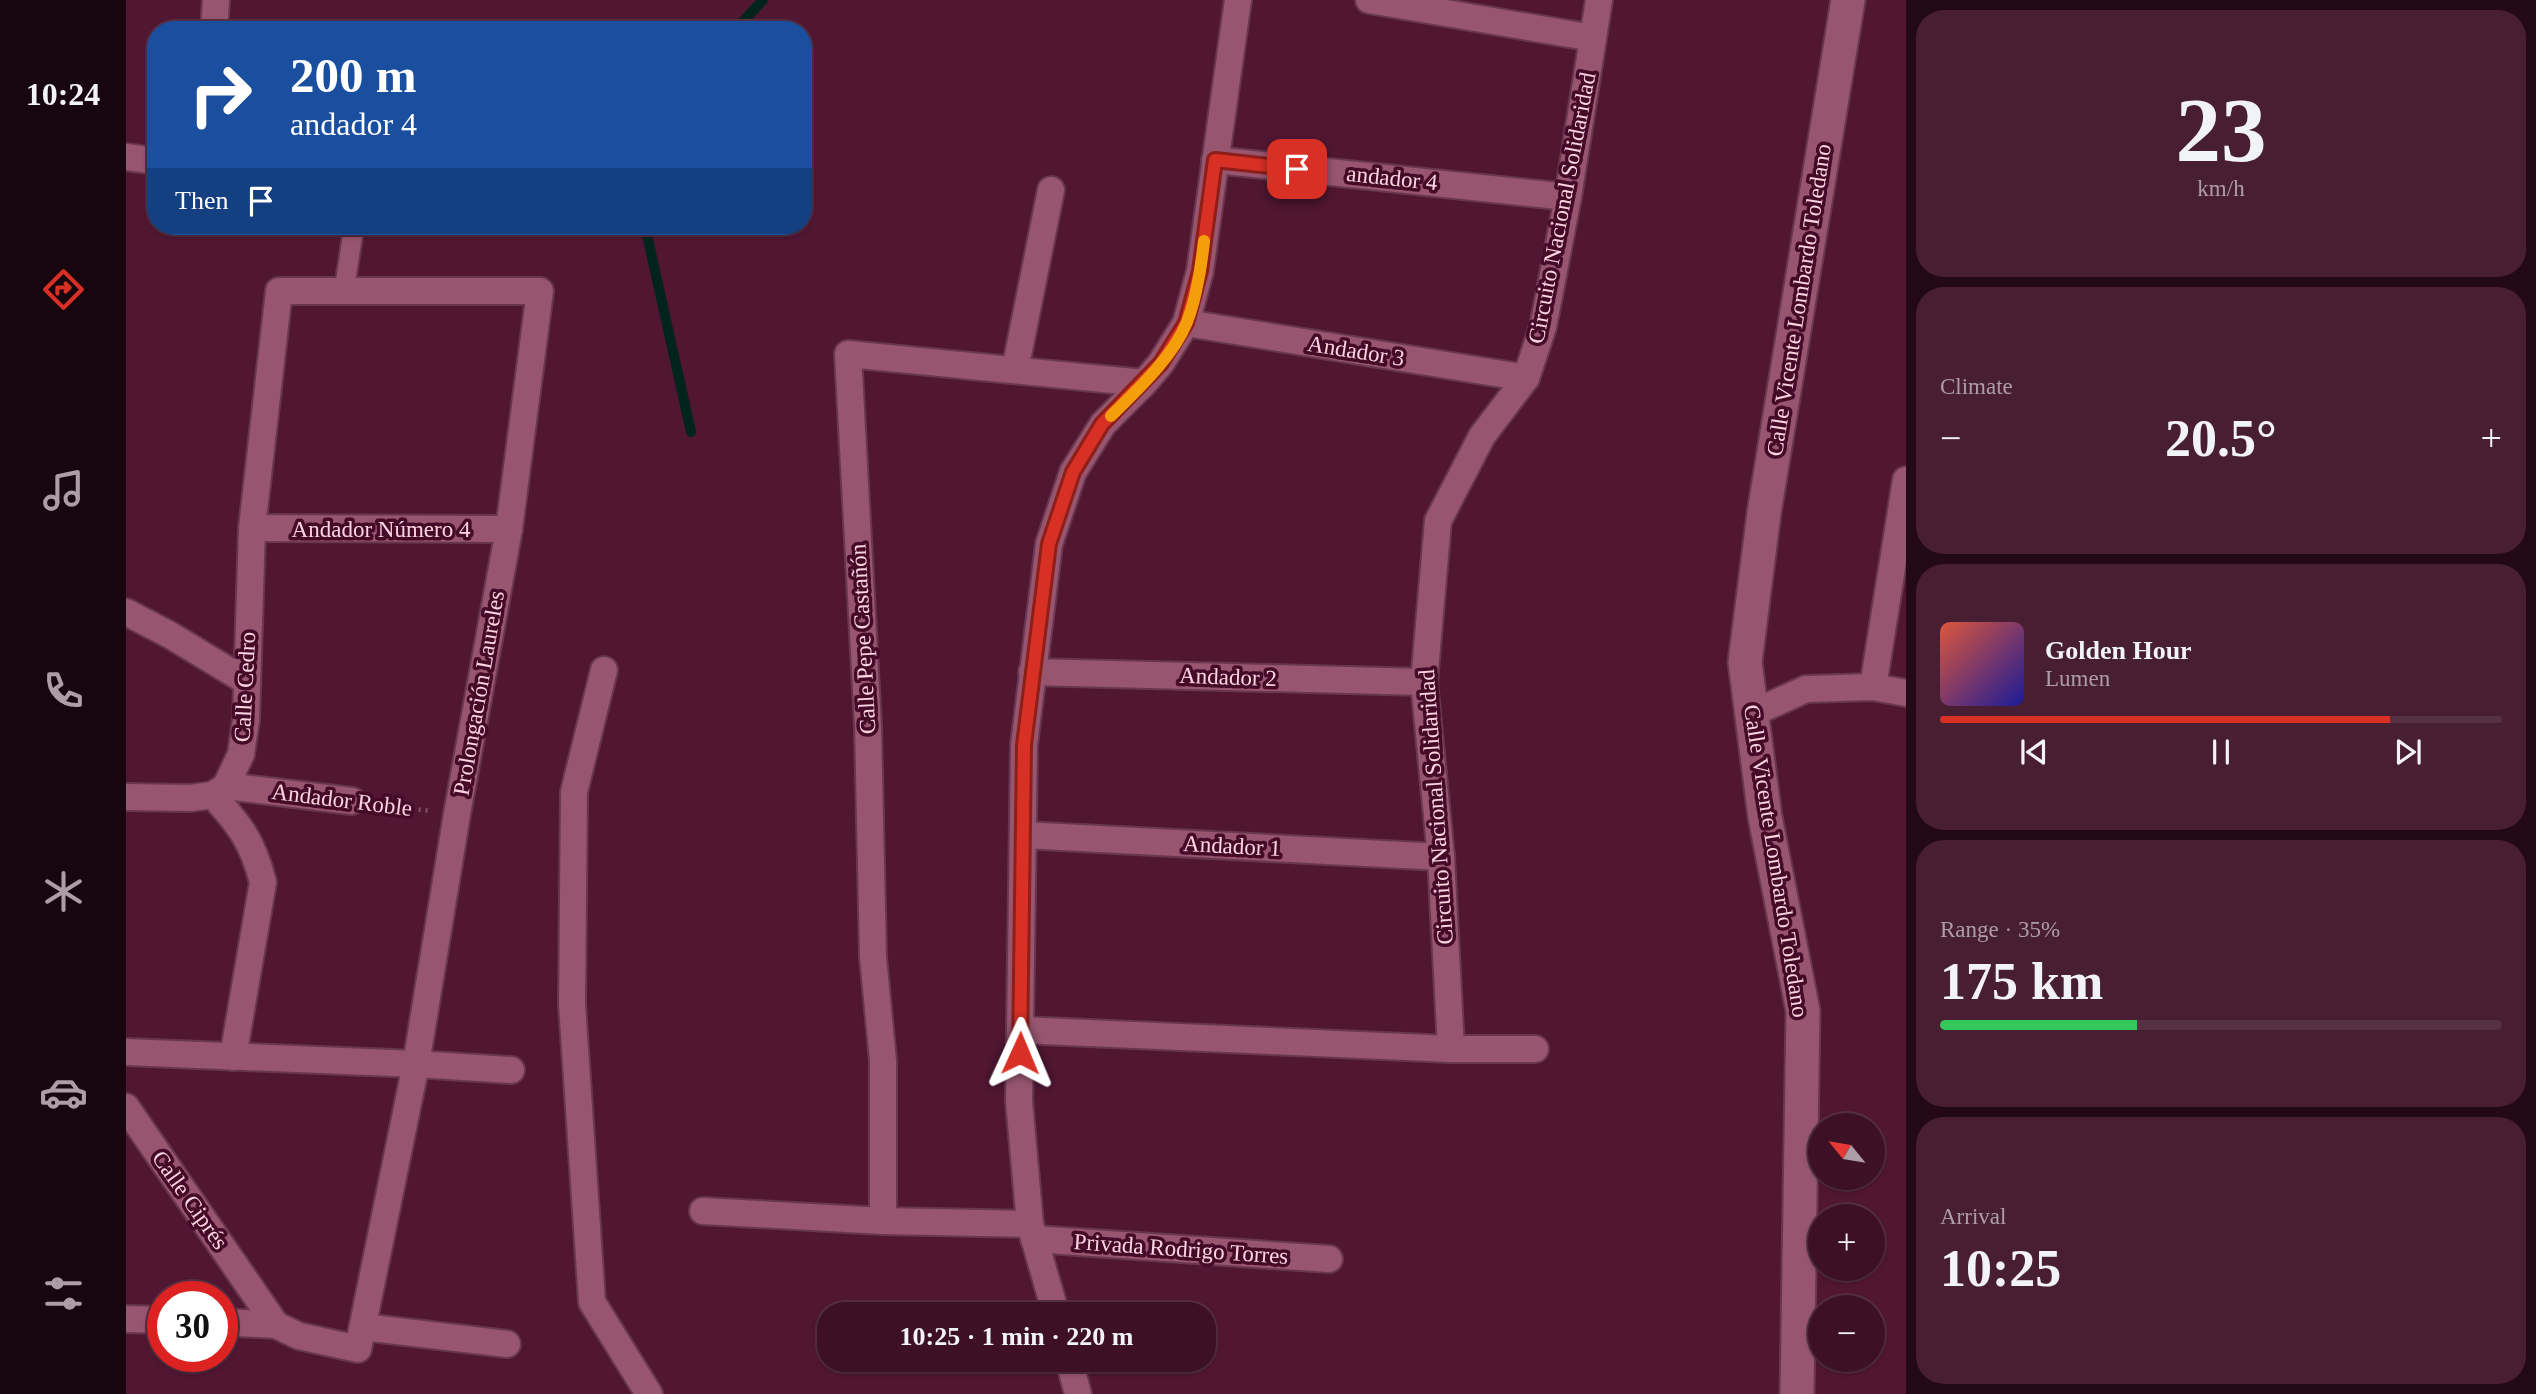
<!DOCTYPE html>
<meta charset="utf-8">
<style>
body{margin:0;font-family:"Times New Roman",serif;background:#481e32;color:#f1f3f6;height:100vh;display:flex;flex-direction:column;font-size:26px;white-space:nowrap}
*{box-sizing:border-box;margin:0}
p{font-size:23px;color:#ad9da7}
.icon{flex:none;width:38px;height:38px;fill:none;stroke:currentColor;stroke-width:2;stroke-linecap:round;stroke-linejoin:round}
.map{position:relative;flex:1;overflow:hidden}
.sheet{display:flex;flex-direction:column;gap:10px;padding:10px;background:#220915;width:630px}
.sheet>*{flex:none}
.hud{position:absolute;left:21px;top:21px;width:665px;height:214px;border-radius:28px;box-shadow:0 2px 5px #0004,0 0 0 2px #563043;background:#1a4fa0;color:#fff;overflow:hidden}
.needle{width:46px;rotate:300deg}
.buttons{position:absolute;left:1682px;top:1113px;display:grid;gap:14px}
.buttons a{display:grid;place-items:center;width:77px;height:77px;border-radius:50%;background:#3d1026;box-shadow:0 2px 5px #0004,0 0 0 2px #563043;font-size:35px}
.speed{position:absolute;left:21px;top:1281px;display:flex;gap:14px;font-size:35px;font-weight:700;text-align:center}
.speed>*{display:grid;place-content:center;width:91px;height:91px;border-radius:50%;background:#3d1026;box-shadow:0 2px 5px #0004,0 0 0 2px #563043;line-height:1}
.speed .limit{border:10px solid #d22;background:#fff;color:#111}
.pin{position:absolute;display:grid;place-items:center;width:60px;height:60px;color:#fff;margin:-30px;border-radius:14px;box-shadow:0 4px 10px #0006}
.me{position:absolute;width:77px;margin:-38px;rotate:1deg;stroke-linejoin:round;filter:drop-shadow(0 0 5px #0008)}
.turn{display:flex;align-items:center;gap:24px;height:147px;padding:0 28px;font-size:32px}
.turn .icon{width:91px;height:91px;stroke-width:2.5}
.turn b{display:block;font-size:49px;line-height:60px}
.then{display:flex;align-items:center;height:66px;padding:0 28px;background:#0003;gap:14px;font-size:26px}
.big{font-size:52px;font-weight:600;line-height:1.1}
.sheet .widget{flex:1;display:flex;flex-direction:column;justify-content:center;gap:10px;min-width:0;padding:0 24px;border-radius:28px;background:#481e32}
.sheet .dial{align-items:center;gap:0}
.dial b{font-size:91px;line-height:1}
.song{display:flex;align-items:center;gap:21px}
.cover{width:84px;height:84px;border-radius:10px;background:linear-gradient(135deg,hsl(10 70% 55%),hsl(240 70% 35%))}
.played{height:7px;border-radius:4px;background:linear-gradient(90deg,#d93025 80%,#563043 80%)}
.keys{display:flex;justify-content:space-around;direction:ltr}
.heat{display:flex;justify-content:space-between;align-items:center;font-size:38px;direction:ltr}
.charge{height:10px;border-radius:5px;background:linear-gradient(90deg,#34c759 35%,#563043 0)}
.trip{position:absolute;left:691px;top:1302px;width:399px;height:70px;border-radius:28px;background:#3d1026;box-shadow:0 2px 5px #0004,0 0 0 2px #563043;font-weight:600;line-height:70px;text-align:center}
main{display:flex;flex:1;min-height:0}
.dock{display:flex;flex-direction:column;width:126px;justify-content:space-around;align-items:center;background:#18060f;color:#ad9da7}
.dock .icon{width:49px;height:49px}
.dock .current{color:#d93025}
.dock b{font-size:32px;color:#f1f3f6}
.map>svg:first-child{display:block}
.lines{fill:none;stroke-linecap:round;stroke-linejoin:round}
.stream{stroke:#00241c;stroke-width:10}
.pedestrian-casing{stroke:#68374e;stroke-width:23}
.minor-casing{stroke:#68374e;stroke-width:30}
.tertiary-casing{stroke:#68374e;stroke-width:37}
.path{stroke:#855068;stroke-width:4.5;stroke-dasharray:2 5;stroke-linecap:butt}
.pedestrian{stroke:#975570;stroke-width:19}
.minor{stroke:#975570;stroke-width:26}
.tertiary{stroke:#975570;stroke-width:33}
.route-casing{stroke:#8d1f18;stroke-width:18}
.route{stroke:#d93025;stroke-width:12}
.slow{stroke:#f59e0b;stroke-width:12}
.labels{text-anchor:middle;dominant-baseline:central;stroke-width:7;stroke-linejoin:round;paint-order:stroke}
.street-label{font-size:23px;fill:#fbd4e2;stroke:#450a28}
</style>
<main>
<nav class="dock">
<b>10:24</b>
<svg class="icon current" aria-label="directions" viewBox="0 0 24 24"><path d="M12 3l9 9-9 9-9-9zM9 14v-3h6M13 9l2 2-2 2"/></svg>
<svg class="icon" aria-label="music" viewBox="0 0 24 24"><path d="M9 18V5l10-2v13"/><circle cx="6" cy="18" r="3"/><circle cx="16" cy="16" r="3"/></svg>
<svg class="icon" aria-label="phone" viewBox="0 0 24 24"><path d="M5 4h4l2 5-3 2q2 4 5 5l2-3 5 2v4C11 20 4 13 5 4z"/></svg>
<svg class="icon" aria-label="climate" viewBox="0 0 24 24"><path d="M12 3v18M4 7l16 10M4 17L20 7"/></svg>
<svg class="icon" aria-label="car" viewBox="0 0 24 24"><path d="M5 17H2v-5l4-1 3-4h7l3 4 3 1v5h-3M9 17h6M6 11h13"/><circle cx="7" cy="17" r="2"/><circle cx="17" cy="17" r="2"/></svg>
<svg class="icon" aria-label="filters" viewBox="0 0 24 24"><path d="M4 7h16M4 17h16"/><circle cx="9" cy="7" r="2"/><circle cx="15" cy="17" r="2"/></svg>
</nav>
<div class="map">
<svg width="1780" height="1394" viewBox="0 0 1780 1394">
<rect width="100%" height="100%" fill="#511632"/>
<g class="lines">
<g class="stream">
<polyline points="609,30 637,0"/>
<polyline points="519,226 565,432"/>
</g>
<g class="pedestrian-casing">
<polyline id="pedestrian" points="218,291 228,226"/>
</g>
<g class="minor-casing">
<g id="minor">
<polyline points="1243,0 1467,38"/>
<polyline points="88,30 90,0"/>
<polyline points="0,157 30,161"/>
<polyline points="1089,160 1442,197"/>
<polyline points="1060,323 1400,378"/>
<polyline points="889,370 925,190"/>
<polyline points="126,528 383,529"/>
<polyline points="0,612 44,635 120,681"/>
<polyline points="478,670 448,792 446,1004 466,1302 523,1394"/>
<polyline points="906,672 1298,682"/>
<polyline points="1747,687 1780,480"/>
<polyline points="1625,714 1680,689 1747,687 1780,693"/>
<polyline points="100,786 226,801"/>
<path d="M87,795C114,826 126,840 137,882L107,1057"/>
<polyline points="0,797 65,798 87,795 100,786 115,754 120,720 126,528 153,291 414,291 383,529 331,814 290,1064 232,1349 173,1336 150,1325 0,1107"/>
<polyline points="897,835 1315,857"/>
<polyline points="894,1030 1325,1049 1409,1049"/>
<polyline points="1325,1049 1315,857 1298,682 1312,521 1356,436 1400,378 1417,327 1442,197 1473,0"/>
<polyline points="0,1052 290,1064 385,1070"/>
<polyline points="577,1211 757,1221 904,1224"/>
<polyline points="757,1221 757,1061 747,957 742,726 722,354 1018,383"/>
<polyline points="908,1239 1203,1259"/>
<polyline points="930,1314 904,1224 893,1101 898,745 923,544 947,472 977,424 1018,383 1035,363 1060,323 1074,271 1112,0"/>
<polyline points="0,1319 37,1320"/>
<polyline points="96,1322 150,1325"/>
<polyline points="237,1327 381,1344"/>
<polyline points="943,1360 952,1394"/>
</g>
</g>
<g class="tertiary-casing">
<polyline id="tertiary" points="1671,1394 1677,1011 1639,817 1619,662 1638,513 1722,0"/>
</g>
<polyline class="path" points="251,804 305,811"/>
<use href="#pedestrian" class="pedestrian"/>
<use href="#minor" class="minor"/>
<use href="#tertiary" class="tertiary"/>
</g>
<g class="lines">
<g class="route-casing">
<polyline id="route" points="894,1053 898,745 923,544 947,472 976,424 1035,363 1060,323 1074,271 1089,160 1171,169"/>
</g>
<use href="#route" class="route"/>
<path class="slow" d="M985,416C1011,390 1047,357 1061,322C1071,296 1075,268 1078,241"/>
</g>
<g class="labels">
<g class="street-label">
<text transform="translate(1266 178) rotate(6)">andador 4</text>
<text transform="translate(1436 208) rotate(-79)">Circuito Nacional Solidaridad</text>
<text transform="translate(1673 300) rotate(-81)">Calle Vicente Lombardo Toledano</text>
<text transform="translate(1230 351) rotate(9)">Andador 3</text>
<text x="255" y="529">Andador Número 4</text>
<text transform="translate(737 639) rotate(-93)">Calle Pepe Castañón</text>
<text transform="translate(1102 677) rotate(2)">Andador 2</text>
<text transform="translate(119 687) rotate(-87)">Calle Cedro</text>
<text transform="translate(353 693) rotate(-80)">Prolongación Laureles</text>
<text transform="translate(216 800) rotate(7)">Andador Roble</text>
<text transform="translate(1310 807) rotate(-94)">Circuito Nacional Solidaridad</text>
<text transform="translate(1106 846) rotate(3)">Andador 1</text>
<text transform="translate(1650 861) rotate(81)">Calle Vicente Lombardo Toledano</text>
<text transform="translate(64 1200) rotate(55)">Calle Ciprés</text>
<text transform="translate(1055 1249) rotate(4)">Privada Rodrigo Torres</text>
</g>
</g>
</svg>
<div class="buttons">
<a><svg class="needle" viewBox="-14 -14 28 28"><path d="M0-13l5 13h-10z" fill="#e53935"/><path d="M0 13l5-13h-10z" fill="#ad9da7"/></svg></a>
<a>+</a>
<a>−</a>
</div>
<div class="speed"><div class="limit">30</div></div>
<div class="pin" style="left:1171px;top:169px;background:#d93025"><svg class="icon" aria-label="arrive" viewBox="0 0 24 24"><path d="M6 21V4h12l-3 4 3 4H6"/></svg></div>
<svg class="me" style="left:894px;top:1053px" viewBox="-20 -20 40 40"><path d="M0-17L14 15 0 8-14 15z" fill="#d93025" stroke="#fff" stroke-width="4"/></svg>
<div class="trip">10:25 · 1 min · 220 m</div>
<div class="hud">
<div class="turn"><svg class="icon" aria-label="right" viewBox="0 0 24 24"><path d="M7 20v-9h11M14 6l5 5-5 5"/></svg><div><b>200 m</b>andador 4</div></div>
<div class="then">Then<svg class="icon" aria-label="arrive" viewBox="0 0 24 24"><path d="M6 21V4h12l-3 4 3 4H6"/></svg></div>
</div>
</div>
<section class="sheet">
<div class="widget dial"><b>23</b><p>km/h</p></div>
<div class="widget"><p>Climate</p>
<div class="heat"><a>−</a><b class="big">20.5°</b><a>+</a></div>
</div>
<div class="widget">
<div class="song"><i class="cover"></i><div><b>Golden Hour</b><p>Lumen</p></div></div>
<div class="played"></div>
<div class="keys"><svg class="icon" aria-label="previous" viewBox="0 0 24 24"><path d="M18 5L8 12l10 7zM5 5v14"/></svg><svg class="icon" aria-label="pause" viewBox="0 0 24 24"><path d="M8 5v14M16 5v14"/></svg><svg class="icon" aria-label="next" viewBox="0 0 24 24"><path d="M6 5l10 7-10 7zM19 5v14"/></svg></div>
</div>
<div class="widget"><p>Range · 35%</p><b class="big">175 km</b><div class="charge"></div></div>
<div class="widget"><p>Arrival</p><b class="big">10:25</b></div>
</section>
</main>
